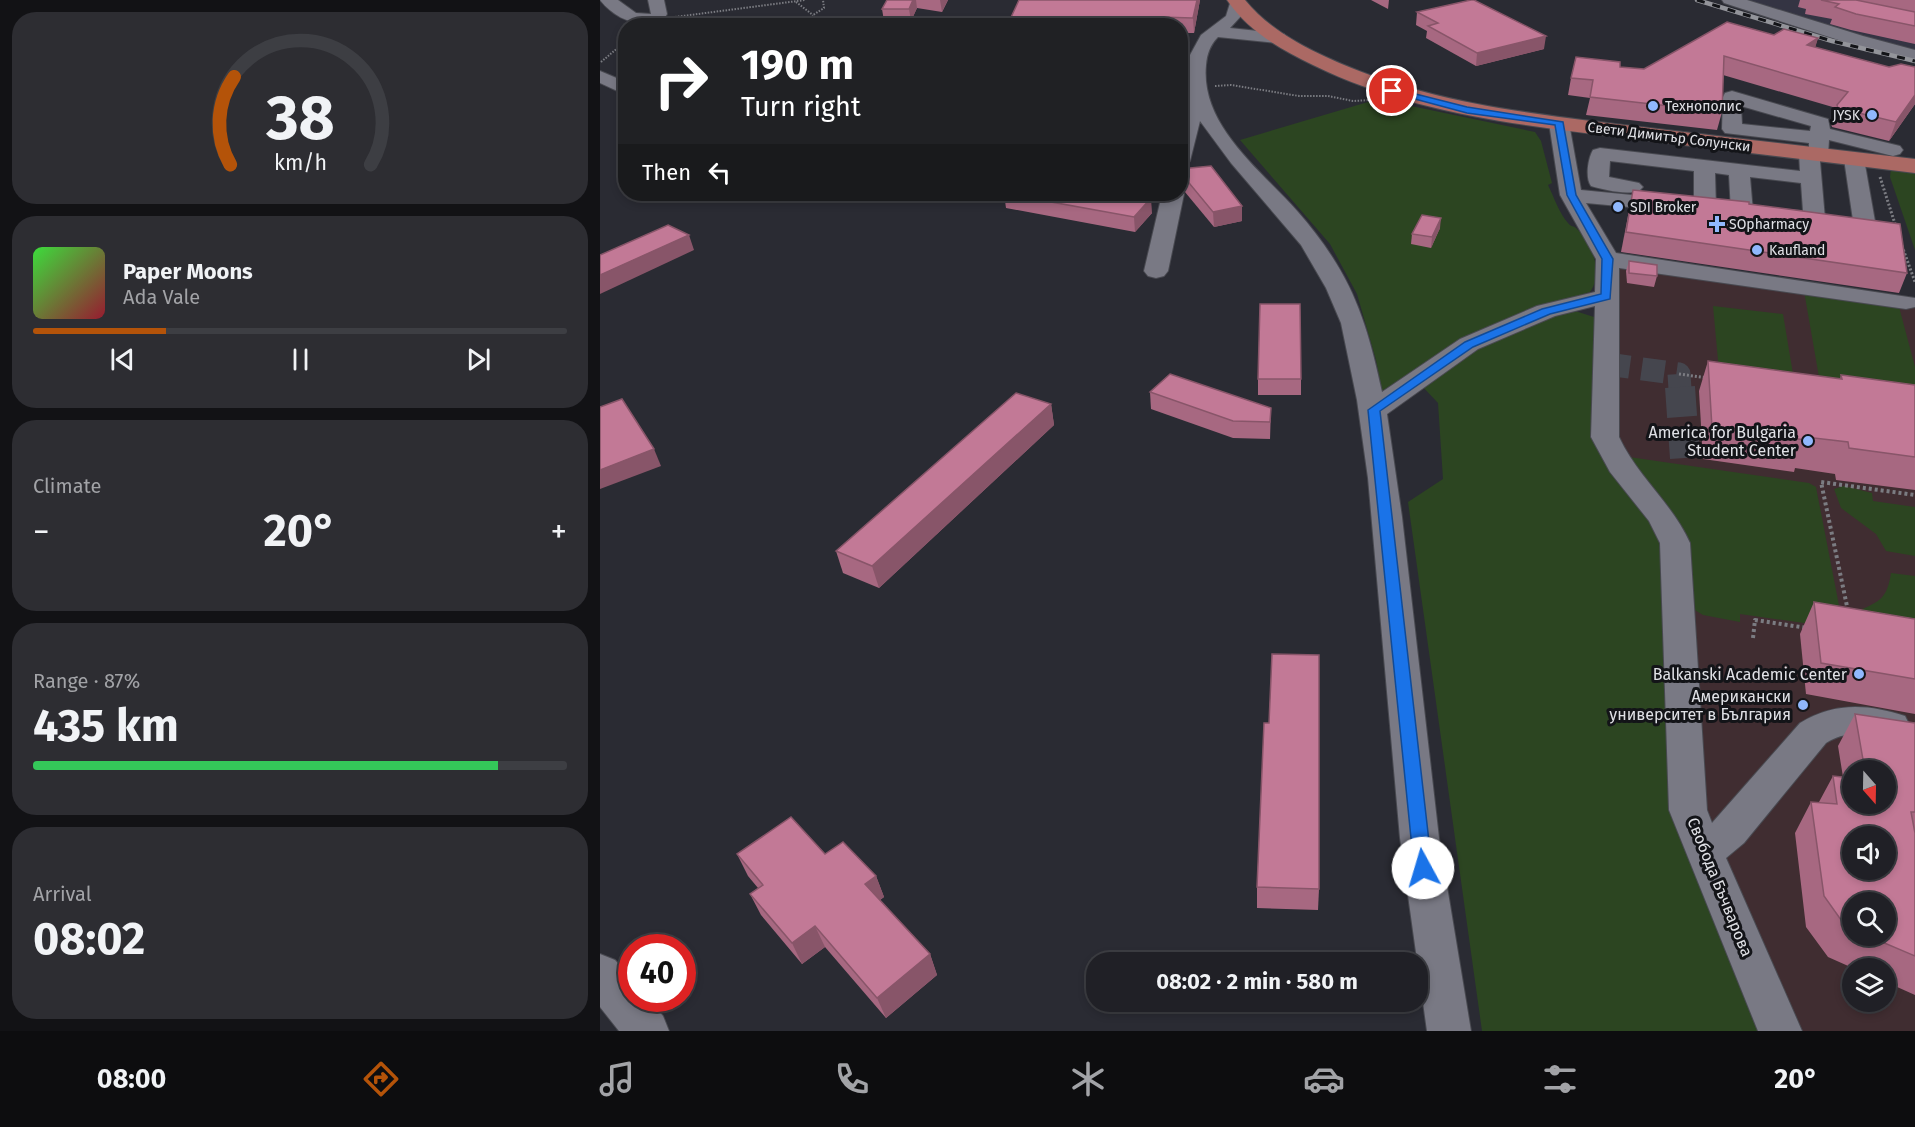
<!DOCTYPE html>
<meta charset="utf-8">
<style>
body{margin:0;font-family:"Fira Sans",sans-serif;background:#2d2d32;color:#f1f3f6;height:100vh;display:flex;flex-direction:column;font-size:22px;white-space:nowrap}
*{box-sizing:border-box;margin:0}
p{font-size:20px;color:#a2a3a7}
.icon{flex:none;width:33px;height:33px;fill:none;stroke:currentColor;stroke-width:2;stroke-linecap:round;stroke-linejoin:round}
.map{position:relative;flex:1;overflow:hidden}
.sheet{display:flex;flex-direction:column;gap:12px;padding:12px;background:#121215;width:600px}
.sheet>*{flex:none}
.banner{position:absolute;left:18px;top:18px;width:570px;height:183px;border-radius:24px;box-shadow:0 3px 9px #0003,0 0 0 2px #3d3e43;background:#202124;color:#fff;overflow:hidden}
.needle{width:39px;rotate:160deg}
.fabs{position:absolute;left:1242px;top:760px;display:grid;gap:12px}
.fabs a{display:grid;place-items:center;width:54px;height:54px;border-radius:50%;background:#202026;box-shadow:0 3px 9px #0003,0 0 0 2px #3d3e43;font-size:30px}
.speed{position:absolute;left:18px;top:934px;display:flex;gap:12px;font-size:30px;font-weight:700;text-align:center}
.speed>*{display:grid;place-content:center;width:78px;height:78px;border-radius:50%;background:#202026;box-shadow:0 3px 9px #0003,0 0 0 2px #3d3e43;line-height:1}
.speed .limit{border:9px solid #d22;background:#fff;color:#111}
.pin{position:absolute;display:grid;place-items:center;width:51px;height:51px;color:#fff;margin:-26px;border:3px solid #fff;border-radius:50%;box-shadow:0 2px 6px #0007}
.me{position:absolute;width:66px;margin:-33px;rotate:354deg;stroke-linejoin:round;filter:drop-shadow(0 0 4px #0008)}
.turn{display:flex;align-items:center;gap:21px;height:126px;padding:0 24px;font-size:27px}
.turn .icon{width:78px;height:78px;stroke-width:2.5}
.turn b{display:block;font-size:42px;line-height:51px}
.then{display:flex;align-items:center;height:57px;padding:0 24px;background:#0003;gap:12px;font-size:22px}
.big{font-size:45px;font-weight:700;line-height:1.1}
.sheet .card{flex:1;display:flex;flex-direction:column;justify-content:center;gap:9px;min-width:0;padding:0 21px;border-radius:24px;background:#2d2d32}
.sheet .dial{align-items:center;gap:0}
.dial svg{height:156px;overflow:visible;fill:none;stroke:#3d3e43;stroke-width:7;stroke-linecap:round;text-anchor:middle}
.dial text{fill:#f1f3f6;stroke:none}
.song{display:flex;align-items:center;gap:18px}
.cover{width:72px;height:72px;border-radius:9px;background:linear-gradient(135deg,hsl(120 70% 55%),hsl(350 70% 35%))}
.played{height:6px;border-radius:3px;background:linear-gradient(90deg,#b45309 25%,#3d3e43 25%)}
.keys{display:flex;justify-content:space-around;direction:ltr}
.heat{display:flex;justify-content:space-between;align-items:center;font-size:33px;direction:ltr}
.charge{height:9px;border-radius:4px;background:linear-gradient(90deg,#34c759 87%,#3d3e43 0)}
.trip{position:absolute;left:486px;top:952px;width:342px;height:60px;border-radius:24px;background:#202026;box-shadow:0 3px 9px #0003,0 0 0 2px #3d3e43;font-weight:700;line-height:60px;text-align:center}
.dock{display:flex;height:96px;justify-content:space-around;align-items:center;background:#0d0d0f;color:#a2a3a7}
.dock .icon{width:42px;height:42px}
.dock .active{color:#b45309}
.dock b{font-size:27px;color:#f1f3f6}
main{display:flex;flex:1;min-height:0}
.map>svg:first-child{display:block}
.built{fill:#343443}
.education{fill:#402d31;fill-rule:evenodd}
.green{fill:#2c4521}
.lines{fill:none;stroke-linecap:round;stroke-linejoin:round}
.minor-tunnel-far1{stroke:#45464e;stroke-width:23;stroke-dasharray:23 12;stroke-linecap:butt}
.minor-tunnel{stroke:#45464e;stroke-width:30;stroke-dasharray:30 15;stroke-linecap:butt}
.minor-casing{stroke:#484950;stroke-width:2}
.major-casing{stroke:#484950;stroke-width:2}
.path-far2{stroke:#7b7c82;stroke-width:2;stroke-dasharray:1.5 1.5;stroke-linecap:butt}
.path-far1{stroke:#7b7c82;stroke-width:3;stroke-dasharray:2 2;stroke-linecap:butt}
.path{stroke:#7b7c82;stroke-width:4;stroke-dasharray:3 3;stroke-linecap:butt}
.minor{fill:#797984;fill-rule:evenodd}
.major{fill:#ab6964;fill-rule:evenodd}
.rail-casing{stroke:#93949a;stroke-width:4.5}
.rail{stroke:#131418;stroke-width:3;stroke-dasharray:8;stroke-linecap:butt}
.wall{fill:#a76881;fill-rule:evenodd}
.shaded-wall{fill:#885569}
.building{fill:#c27996;stroke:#885569;stroke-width:1.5;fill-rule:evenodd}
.route{fill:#1a73e8;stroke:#114b97;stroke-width:1.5}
.poi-dot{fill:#90b8fd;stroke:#131418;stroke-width:2}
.labels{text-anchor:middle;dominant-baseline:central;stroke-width:6;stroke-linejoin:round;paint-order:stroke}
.far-poi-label{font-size:14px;fill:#e0e1e6;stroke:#131418;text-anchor:start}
.far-street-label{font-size:14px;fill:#e0e1e6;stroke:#131418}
.poi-label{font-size:16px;fill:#e0e1e6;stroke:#131418;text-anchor:end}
.street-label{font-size:16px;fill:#e0e1e6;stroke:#131418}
</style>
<main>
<section class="sheet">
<div class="card dial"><svg viewBox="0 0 100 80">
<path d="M14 69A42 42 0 1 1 86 69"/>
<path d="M14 69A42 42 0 0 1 16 24" stroke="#b45309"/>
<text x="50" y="56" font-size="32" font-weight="700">38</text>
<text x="50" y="72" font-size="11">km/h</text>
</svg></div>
<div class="card">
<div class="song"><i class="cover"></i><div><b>Paper Moons</b><p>Ada Vale</p></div></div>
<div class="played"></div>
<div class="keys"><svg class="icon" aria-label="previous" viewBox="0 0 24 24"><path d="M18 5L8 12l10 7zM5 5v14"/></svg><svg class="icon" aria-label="pause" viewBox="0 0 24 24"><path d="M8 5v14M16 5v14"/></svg><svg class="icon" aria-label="next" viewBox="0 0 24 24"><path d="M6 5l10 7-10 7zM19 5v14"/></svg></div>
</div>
<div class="card"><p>Climate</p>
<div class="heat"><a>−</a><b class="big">20°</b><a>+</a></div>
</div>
<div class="card"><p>Range · 87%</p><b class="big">435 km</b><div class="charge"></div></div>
<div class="card"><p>Arrival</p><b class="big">08:02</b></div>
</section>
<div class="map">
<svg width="1315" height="1031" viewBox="0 0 1315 1031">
<rect width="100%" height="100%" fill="#2a2b33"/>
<polygon class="built" points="1134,0 1315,0 1315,52"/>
<path class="education" d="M1018,265L1315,305V1031H1197L1096,807L1015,442ZM1252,771H1286V804H1252ZM1252,837H1286V870H1252ZM1252,903H1286V936H1252ZM1252,969H1286V1002H1252Z"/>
<g class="green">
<path d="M768,102H792L935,132L941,141L952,183L948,185C954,197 959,213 968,223C971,227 972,225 976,228C992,243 1004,273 990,292L934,309L864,341L782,391L776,360L757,294L730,244L640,140Z"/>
<polygon points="1291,168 1315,171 1315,250 1290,177"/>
<polygon points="1204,291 1298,303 1315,367 1315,395 1220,383"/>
<polygon points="1113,306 1183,314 1194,380 1119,371"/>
<polygon points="972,310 994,317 997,324 994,428 1065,541 1081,823 1164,1031 882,1031 808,502 843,479 838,403 821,385 873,348 961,312"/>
<polygon points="1022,456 1209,483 1216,487 1243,626 1239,628 1140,614 1140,622 1103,615 1088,606 1080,535"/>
<polygon points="1244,486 1272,493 1273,501 1315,507 1315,556 1286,551 1276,534 1241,508 1234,489"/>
<path d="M1291,573L1315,576V641L1258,611C1281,601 1287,598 1291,573Z"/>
</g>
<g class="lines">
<polyline class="minor-tunnel-far1" points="1007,364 1079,374 1080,389"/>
<polyline class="minor-tunnel" points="1080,387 1085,458"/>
<g class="minor-casing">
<g id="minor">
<path d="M0,0H18L36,13L51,14L48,0H64L67,14L63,21C38,28 16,20 0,0Z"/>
<path d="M631,0L646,2L642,15L630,28L678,33L684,34L687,38L684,42L678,43L618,37C610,45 607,54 606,65C600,126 662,171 698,212C712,228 725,245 736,263C761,303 772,346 782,392L860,339L937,306L995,292L996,259L960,195L949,123L952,119H966L969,123L981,190L1073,199L1081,200L1084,205L1081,210L1073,211L986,203L1016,253L1315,298V307L1306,309L1019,268V437C1037,476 1072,503 1090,543L1107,810L1112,823L1200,723C1234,702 1268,704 1305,716L1310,726L1305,736C1275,746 1257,723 1226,743L1144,843L1126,858L1202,1031H1158L1069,810L1060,543L1049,521L1010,472L991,437L995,306L955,316L878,349L787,414L802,517L839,838L871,1031H827L800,838L768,478L757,400L741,323L726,288L701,245L631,163L600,121L590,161L587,165L580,167V121L589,98L587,80L590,55L601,35L626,16Z"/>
<polygon points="1122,0 1147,0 1263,36 1315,50 1315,60 1251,44 1124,3"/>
<polygon points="0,71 26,82 26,95 0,83"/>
<path d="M1132,91L1228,119L1230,129L1300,146L1303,150L1300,154L1293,156L1229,140L1228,155L1225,159L1220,161L1225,219L1222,224C1207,227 1187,224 1172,221L1169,216L1172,211L1180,209L1203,211L1201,183L1150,177L1153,212L1150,217L1142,219L1134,217L1131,212L1129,175L1115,173L1116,208L1113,213L1105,214L1097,213L1094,208V171L1010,161L1009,177L1039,183L1043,187L1039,191C1025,195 1005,190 991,186C985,178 988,158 993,150L1000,148L1200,171L1199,154L1202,150L1209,148V143L1125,133L1122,129L1123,97L1125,93ZM1141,106L1211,126L1210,131L1142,124Z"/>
<polygon points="1254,153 1261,155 1264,159 1276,227 1273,232 1265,234 1257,232 1254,227 1244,159 1247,155"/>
<polygon points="581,189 584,194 568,271 564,276 556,278 548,276 544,271 562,194 580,194"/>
<polygon points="0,954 15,960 32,979 32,999 48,999 63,1016 69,1031 19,1031 0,1007"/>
</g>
</g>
<g class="major-casing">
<path id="major" d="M627,0H645C666,26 696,43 726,57C831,106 944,115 1058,129C1143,139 1229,149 1315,159V173C1229,162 1143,152 1058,142C940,127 821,118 713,65C680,49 648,31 627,0Z"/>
</g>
<g class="path-far2">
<polyline points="196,2 213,15"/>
<polyline points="75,17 205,0"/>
<polyline points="211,26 213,15 224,8 223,0"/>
<polyline points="1,62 26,41"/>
<polyline points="615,86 631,85 699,96 728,96 753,101 770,100"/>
</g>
<g class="path-far1">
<polyline points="1280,177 1296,227"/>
<polyline points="1302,246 1315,282"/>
<polyline points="1079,374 1108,378"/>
</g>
<g class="path">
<polyline points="1248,611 1221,482 1315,495"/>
<polyline points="1153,638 1155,620 1207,628"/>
</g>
<use href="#minor" class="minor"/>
<use href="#major" class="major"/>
<g class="rail-casing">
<polyline id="rail" points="1097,0 1232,41 1315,61"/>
</g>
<use href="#rail" class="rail"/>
</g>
<g class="wall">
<polygon points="287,0 348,0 342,12 317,8 311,21 284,21 282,9"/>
<polygon points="419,0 600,0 594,33 580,33 580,26 407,26"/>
<polygon points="771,0 789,0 788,9"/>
<polygon points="1200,0 1315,0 1315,44 1251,30 1230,24 1232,19 1205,14 1206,9 1198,7"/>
<polygon points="817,12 944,49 876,66 826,38 827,31 816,25"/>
<polygon points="1174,35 1218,38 1215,47 1289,67 1315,67 1315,104 1289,141 1232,127 1231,123 1236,108 1123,75 1122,112 1117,130 986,115 990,98 968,95 971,78 1020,67 1044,69"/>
<polygon points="580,169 642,206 642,221 614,227 580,186"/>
<polygon points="1033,190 1149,204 1307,273 1299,293 1021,252"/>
<polygon points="154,194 178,194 161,199"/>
<polygon points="404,194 526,194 552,213 535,232 406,208"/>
<polygon points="840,228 831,248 811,244 812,234"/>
<polygon points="1029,261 1057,276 1054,287 1027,283 1026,271"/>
<polygon points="1108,361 1240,379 1241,375 1315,385 1315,490 1236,480 1235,474 1195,468 1194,472 1103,459 1099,391"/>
<rect x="658" y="379" width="43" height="16"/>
<polygon points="550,392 671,408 670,439 633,438 551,409"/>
<polygon points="451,404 454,425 279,588 243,573 236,551"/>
<polygon points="1214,602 1315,619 1315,714 1206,694 1200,634"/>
<path d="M1255,714L1315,723V995L1286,982V969H1255L1228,957L1206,927L1195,833L1211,802H1219L1233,776L1243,777L1238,746ZM1252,771H1286L1252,804ZM1252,903L1286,936H1252Z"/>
<polygon points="669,723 719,889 718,910 657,908 657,887"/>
<polygon points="137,854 225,854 276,876 284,897 280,900 330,954 337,975 286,1018 225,947 202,964 161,915 150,894 158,888 148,876"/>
</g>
<g class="shaded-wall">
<polygon points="313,0 316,0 317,8 311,21 309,9"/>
<polygon points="340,0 348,0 342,12"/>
<polygon points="597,0 600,0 594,33 593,18"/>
<polygon points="946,36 944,49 876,66 877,53"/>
<polygon points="1218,38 1213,55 1207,45"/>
<polygon points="1315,95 1315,104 1289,141 1296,122"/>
<polygon points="159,194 178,194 161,199"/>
<polygon points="551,198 552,213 535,232 534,217"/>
<polygon points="642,206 642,221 614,227 613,212"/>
<polygon points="841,218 840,228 831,248 832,237"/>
<polygon points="89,235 94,250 0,294 0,275"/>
<polygon points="451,404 454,425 279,588 272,566"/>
<polygon points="54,449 61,466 0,489 0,470"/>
<polygon points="276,876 284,897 273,905 265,884"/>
<polygon points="215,926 225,947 202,964 192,943"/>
<polygon points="330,954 337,975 286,1018 277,998"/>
</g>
<g class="building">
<polygon points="287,0 313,0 309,9 282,9"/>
<polygon points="419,0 597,0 593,18 560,17 558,26 407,26"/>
<polygon points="871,0 874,0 946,36 877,53 828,26 838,23 817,12"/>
<polygon points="1221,0 1256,0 1315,12 1315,26 1256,14 1235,7 1239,4"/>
<polygon points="1127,22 1174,35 1184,29 1218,38 1207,45 1289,67 1301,64 1315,67 1315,95 1296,122 1238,108 1237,105 1248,92 1124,56 1122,112 990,97 993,80 971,78 976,57 1020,62 1020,67 1044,69"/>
<polygon points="611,166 642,206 613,212 580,172 580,169"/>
<polygon points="1033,190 1149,202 1149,204 1300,224 1307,273 1026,232"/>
<polygon points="407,194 526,194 551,198 534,217"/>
<polygon points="822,215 841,218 832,237 812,234"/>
<polygon points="68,225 89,235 0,275 0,255"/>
<polygon points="1029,261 1057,265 1057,276 1029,273"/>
<polygon points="660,304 700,304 701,379 658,379"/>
<polygon points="1108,361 1242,379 1241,375 1315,385 1315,457 1249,448 1248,442 1206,437 1206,440 1112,428"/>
<polygon points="570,374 671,408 670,422 633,421 550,392"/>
<polygon points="416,393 451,404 272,566 236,551"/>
<polygon points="22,399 54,449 0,470 0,407"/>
<polygon points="1214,602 1315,619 1315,679 1221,663"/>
<polygon points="672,654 719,655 719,889 657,887 664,723 669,723"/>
<path d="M1255,714L1315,723V812H1311L1315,833V956L1268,936H1286V903H1252V930L1246,927L1224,896L1211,802L1237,804L1233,776L1252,778V804H1286V771H1265ZM1252,837H1286V870H1252Z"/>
<polygon points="191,817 225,854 243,842 276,876 265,884 330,954 277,998 215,926 192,943 150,894 163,885 137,854"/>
</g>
<polygon class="route" points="792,88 867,107 963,122 976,195 1013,259 1010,299 950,314 873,347 780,411 832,868 830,873 823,876 817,873 814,868 768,410 865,342 942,309 1001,294 1002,259 967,195 955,125 867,113 789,92 787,91"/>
<g class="poi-dot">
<circle cx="1053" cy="106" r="6"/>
<circle cx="1272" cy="115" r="6"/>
<circle cx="1018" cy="207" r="6"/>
<path d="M1114 215h6v6h6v6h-6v6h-6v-6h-6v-6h6z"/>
<circle cx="1157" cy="250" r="6"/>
<circle cx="1208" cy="441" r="6"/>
<circle cx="1259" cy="674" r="6"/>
<circle cx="1203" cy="705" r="6"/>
</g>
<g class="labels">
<g class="far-poi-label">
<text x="1065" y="106">Технополис</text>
<text x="1260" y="115" text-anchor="end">JYSK</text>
<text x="1030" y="207">SDI Broker</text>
<text x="1129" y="224">SOpharmacy</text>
<text x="1169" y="250">Kaufland</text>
</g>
<g class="far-street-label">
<text transform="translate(1069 137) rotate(7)">Свети Димитър Солунски</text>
</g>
<g class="poi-label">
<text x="1196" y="432">America for Bulgaria<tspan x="1196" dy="18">Student Center</tspan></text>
<text x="1247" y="674">Balkanski Academic Center</text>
<text x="1191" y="696">Американски<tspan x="1191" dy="18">университет в България</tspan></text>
</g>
<g class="street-label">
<text transform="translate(1120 887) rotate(68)">Свобода Бъчварова</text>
</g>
</g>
</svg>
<div class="fabs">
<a><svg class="needle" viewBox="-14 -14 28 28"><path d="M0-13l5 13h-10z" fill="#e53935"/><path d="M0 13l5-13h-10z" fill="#a2a3a7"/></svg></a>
<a><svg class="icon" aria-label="sound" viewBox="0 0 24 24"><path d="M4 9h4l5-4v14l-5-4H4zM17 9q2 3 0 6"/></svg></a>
<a><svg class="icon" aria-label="search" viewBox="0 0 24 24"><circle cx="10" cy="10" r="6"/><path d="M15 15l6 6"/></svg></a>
<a><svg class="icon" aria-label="layers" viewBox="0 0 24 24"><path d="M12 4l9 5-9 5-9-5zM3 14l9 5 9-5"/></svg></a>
</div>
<div class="speed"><div class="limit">40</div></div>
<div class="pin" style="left:792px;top:91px;background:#d93025"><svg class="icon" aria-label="arrive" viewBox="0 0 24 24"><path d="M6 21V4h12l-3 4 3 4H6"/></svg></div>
<svg class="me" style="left:823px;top:868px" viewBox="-20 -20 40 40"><circle r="19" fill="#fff"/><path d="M0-13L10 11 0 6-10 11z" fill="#1a73e8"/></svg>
<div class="trip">08:02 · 2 min · 580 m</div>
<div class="banner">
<div class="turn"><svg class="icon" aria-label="right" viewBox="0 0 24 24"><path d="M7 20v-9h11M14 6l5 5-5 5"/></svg><div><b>190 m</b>Turn right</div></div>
<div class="then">Then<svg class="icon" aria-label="left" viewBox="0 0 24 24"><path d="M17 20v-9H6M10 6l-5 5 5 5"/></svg></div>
</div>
</div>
</main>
<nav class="dock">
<b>08:00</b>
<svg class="icon active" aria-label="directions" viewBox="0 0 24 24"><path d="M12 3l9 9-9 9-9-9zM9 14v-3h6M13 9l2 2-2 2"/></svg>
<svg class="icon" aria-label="music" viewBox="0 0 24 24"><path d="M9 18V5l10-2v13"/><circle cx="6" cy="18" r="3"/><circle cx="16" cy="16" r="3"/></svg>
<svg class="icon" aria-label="phone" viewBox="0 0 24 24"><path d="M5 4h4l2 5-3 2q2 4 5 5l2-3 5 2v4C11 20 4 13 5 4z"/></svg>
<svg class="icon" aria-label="climate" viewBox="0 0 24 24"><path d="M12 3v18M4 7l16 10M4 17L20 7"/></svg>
<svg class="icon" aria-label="car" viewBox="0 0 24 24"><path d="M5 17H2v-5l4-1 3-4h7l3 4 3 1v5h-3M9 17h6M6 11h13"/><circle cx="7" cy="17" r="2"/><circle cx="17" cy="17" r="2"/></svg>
<svg class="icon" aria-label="filters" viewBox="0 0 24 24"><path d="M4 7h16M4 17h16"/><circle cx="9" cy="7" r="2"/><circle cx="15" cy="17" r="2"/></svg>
<b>20°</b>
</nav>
